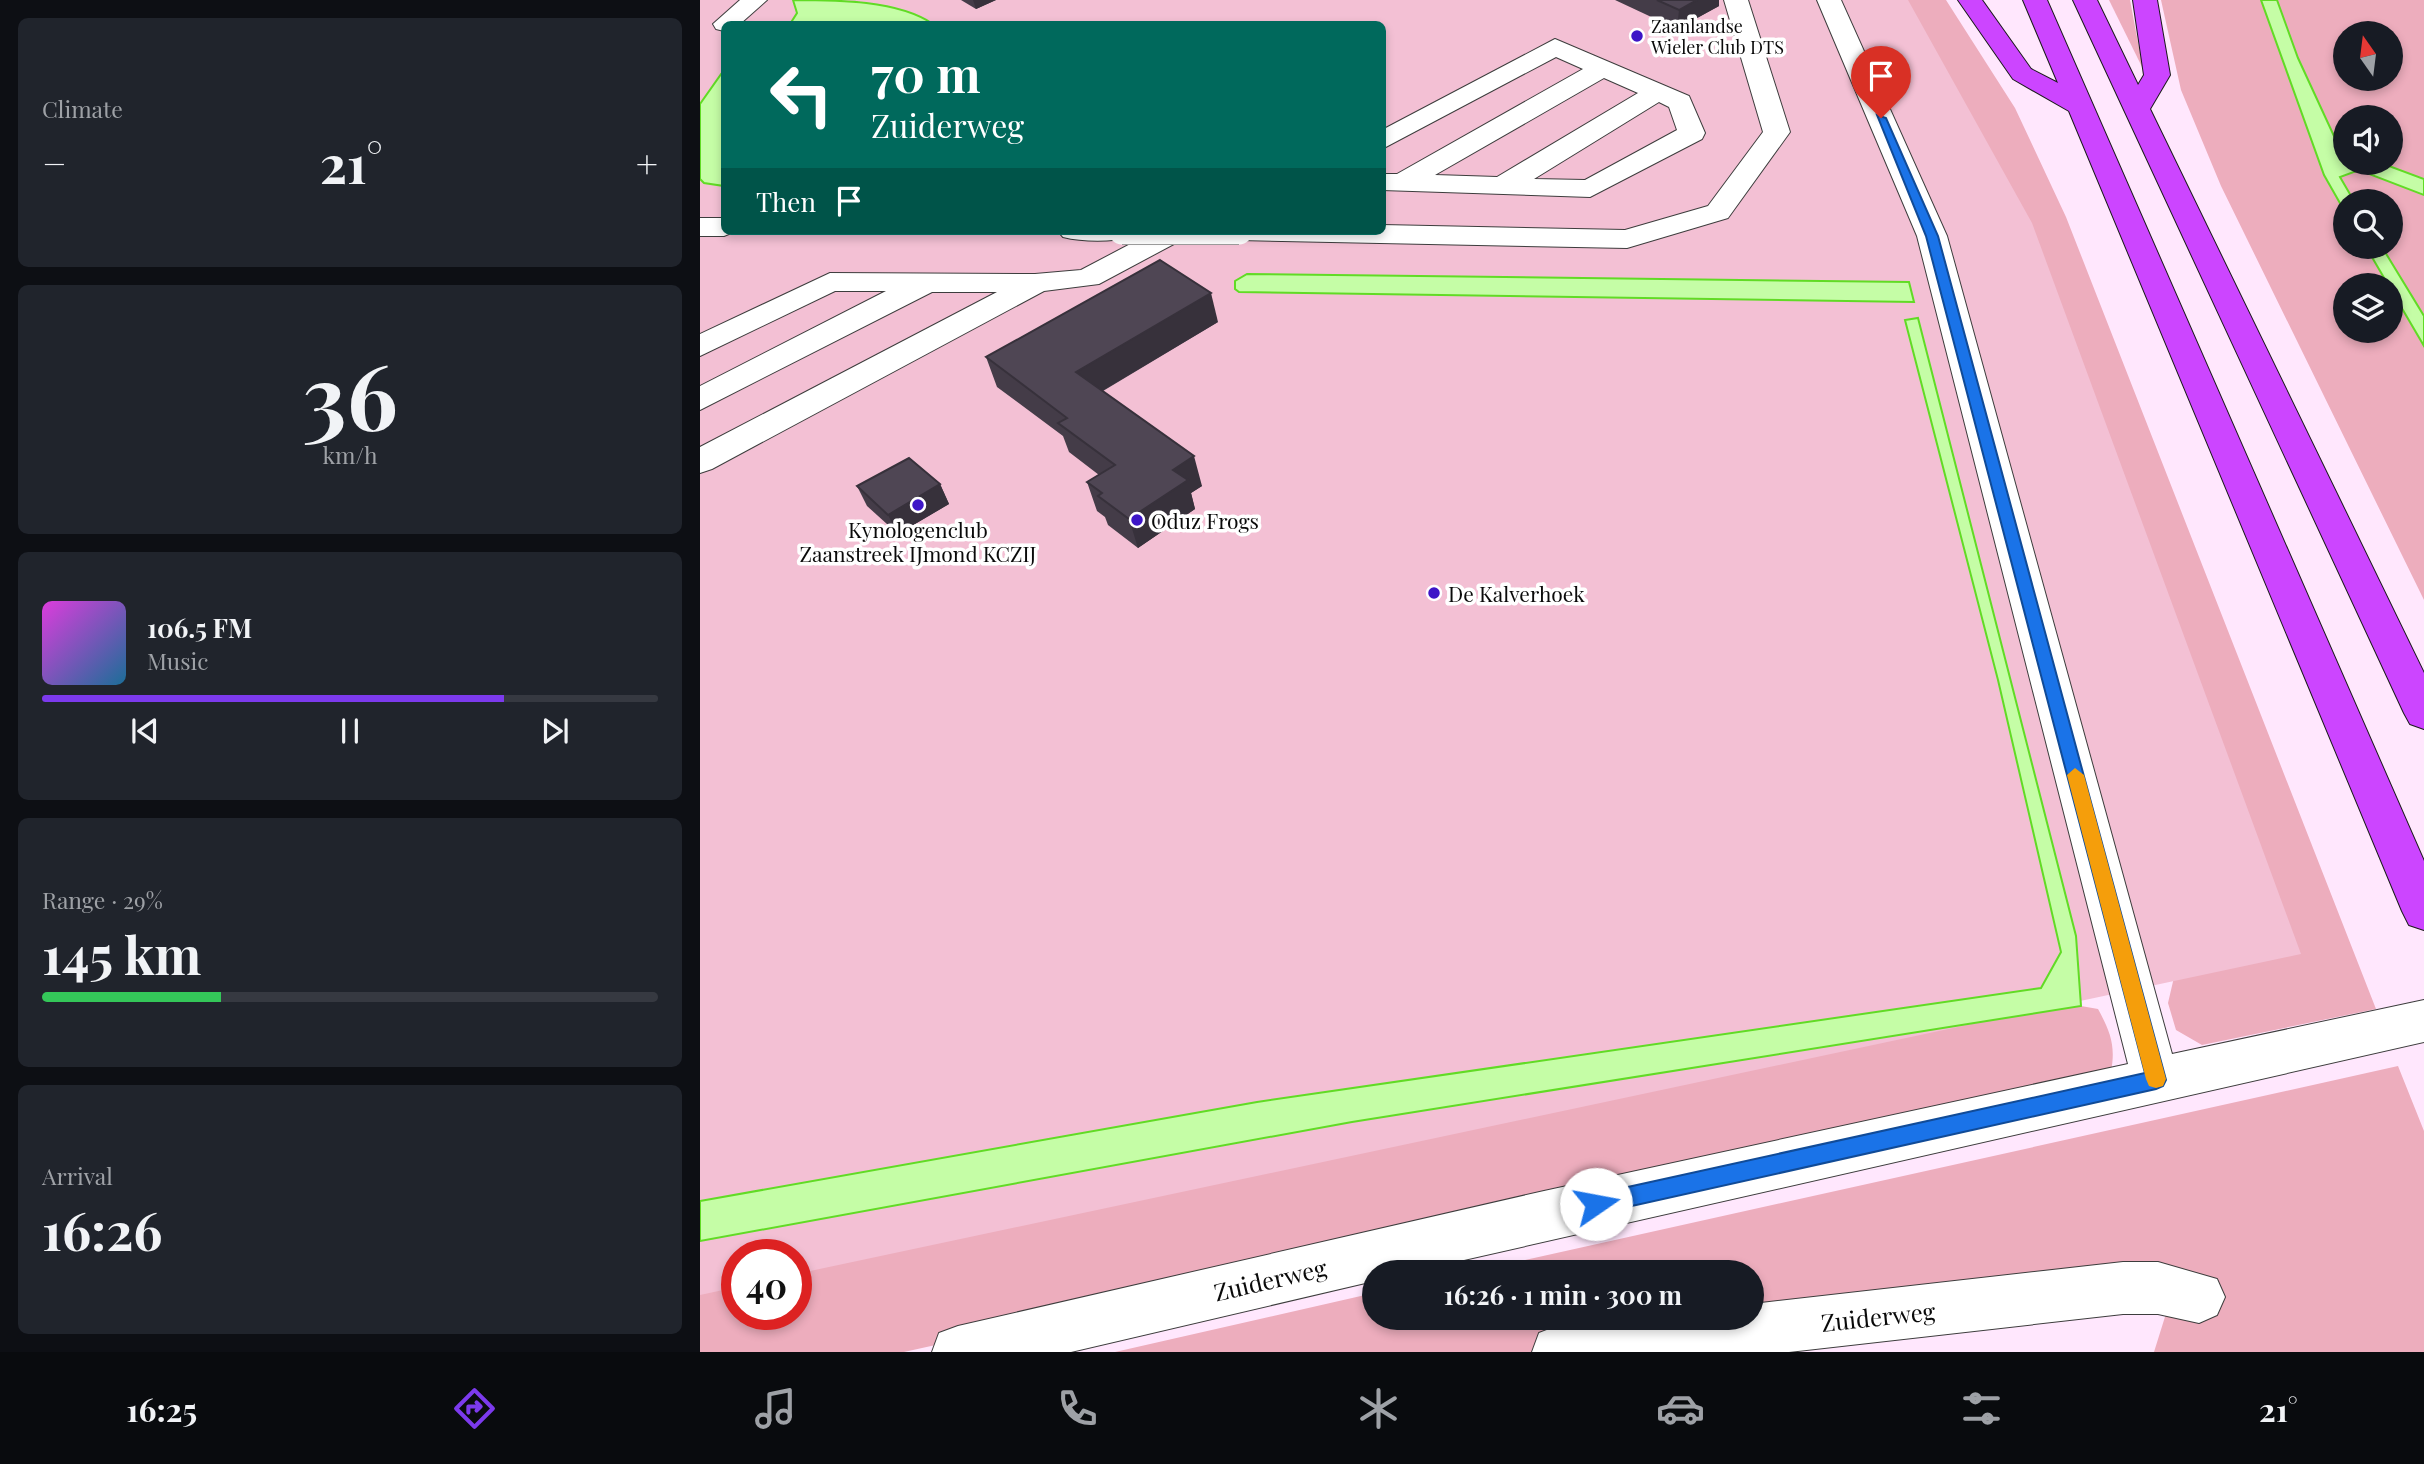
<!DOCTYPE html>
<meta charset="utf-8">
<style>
body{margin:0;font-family:"Playfair Display",serif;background:#20242c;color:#f1f3f6;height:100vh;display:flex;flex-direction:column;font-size:26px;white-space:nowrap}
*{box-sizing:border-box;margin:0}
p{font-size:23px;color:#9ea1a6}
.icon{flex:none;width:38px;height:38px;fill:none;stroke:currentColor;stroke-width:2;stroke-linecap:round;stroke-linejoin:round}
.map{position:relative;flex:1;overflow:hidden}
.sheet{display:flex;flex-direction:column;gap:18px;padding:18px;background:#0d0f14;width:700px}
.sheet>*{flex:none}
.banner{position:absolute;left:21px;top:21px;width:665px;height:214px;border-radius:10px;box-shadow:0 4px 10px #0003;background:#00695c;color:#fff;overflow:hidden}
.needle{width:46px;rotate:346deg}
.fabs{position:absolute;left:1633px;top:21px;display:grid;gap:14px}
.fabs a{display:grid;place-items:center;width:70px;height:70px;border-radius:50%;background:#171b24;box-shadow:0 4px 10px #0003;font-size:35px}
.speed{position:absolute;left:21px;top:1239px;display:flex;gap:14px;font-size:35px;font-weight:700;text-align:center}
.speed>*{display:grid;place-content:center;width:91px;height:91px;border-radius:50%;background:#171b24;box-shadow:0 4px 10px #0003;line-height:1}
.speed .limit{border:10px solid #d22;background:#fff;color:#111}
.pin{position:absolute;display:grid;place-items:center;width:60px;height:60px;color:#fff;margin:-72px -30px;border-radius:50% 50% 50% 0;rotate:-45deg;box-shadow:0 0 7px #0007}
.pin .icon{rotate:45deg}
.me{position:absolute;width:77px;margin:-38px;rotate:78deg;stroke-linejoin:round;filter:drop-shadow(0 0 5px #0008)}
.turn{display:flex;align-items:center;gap:24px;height:147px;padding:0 35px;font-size:32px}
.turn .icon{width:91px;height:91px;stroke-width:2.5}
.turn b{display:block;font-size:49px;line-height:60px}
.then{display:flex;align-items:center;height:66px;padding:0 35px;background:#0003;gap:14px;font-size:26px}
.big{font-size:52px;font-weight:700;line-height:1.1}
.sheet .card{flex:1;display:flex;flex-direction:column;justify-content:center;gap:10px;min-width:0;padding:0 24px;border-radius:10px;background:#20242c}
.sheet .dial{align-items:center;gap:0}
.dial b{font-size:91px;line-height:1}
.song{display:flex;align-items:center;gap:21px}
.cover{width:84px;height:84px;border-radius:10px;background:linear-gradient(135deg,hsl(300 70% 55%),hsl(200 70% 35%))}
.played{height:7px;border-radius:4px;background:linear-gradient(90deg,#7c3aed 75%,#363941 75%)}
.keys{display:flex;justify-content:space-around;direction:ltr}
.heat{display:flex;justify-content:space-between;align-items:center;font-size:38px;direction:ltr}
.charge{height:10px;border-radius:5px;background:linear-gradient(90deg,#34c759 29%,#363941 0)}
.trip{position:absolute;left:662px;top:1260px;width:402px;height:70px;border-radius:35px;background:#171b24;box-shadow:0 4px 10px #0003;font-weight:700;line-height:70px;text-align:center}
.tab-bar{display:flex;height:112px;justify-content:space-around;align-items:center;background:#090b0e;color:#9ea1a6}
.tab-bar .icon{width:49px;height:49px}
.tab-bar .current{color:#7c3aed}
.tab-bar b{font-size:32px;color:#f1f3f6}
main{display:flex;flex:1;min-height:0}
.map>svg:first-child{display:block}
.green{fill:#edadbd;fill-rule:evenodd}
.pitch{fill:#f3c0d4;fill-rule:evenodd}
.water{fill:#c5fda6;stroke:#61db25;stroke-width:2}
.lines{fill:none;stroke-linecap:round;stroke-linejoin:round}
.minor-casing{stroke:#3d3d3d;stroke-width:2}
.highway-casing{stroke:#1b1b1b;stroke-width:2}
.minor{fill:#fff;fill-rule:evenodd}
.highway{fill:#cc45ff;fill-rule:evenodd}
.minor-bridge-casing{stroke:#3d3d3d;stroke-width:28;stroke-linecap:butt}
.minor-bridge{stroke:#fff;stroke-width:27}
.wall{fill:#443c48}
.shaded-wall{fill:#37313b}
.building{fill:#4f4654;stroke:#37313b;stroke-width:2}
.route{fill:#1a73e8;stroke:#114b97;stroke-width:2}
.slow{fill:#f59e0b}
.poi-dot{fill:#3d15c7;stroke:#fff;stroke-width:2.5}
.labels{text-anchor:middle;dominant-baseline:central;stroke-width:7;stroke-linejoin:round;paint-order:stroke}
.far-poi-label{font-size:18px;fill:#0a0a0a;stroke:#fff;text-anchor:start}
.poi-label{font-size:21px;fill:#0a0a0a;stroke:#fff;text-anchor:start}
.near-street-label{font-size:24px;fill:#0a0a0a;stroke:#fff}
</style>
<main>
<section class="sheet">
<div class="card"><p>Climate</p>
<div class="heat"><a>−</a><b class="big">21°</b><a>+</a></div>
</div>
<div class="card dial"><b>36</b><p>km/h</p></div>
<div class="card">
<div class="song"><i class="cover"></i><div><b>106.5 FM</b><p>Music</p></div></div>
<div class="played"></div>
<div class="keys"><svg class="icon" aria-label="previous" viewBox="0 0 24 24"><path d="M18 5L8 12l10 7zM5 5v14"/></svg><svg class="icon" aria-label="pause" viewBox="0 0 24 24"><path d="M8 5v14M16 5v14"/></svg><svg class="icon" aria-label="next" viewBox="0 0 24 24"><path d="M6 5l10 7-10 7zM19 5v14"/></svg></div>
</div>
<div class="card"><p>Range · 29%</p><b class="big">145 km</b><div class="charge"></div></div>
<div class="card"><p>Arrival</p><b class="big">16:26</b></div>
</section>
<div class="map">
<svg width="1724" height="1352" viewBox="0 0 1724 1352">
<rect width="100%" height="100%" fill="#ffe7fd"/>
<g class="green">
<polygon points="1149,0 1246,0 1315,108 1366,217 1676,1009 1502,1045 1476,1030 1468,1003 1475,973"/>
<polygon points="1409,0 1430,0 1443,69"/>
<polygon points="1461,0 1561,0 1624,175 1645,212 1645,247 1666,247 1688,285 1645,285 1645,331 1690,331 1691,289 1724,346 1724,600 1521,186 1481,90"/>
<path d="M1577,0H1724V179L1681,163H1690V117H1645V149L1639,147L1598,58ZM1645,33H1690V79H1645Z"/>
<polygon points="1659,170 1724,195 1724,316 1682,247 1690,247 1690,201 1654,201 1639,177"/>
<path d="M1381,1006L1398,1009C1410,1031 1416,1046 1411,1071L421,1304L204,1352H0V1241L652,1122ZM37,1255H96V1314H37Z"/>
<polygon points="1698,1066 1724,1131 1724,1352 1454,1352 1479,1272 872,1352 415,1352 674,1293 674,1318 1052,1318 1052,1272 771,1272"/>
</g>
<path class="pitch" d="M0,0H1208L1332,223L1601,954L96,1274V1255H37V1287L0,1295ZM24,24H682V231H24Z"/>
<g class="water">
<path d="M93,0C137,0 198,0 233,24H90L97,13Z"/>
<polygon points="1561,0 1577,0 1598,58 1639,147 1645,149 1645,163 1681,163 1724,179 1724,195 1659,170 1640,177 1654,201 1645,201 1645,212 1624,175"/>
<polygon points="24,70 24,186 4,183 0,179 0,104"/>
<polygon points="1666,247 1682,247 1724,316 1724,346"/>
<polygon points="547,274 1209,282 1214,302 539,292 535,289 535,281"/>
<polygon points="1218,318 1376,936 1381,1006 652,1122 0,1241 0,1201 557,1102 1341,988 1361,952 1298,680 1205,320"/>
</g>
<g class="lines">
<g class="minor-casing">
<g id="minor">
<polygon points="40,0 67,0 40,24 24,24 24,31 16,29 13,24"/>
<polygon points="1024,0 1048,0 1090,132 1028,218 927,248 539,240 529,237 524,231 682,231 682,225 925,230 1008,206 1063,132"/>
<polygon points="1117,0 1141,0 1247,236 1472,1054 1724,1000 1724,1042 711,1272 674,1272 674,1281 371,1352 232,1352 239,1333 258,1326 844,1191 1428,1064 1217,236"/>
<path d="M855,39L989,96L1005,133L1002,139L890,197L682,190V174H697L883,69L856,57L682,149V130ZM904,78L938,93L797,177L735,175ZM959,102L969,107L977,130L885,180L834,179Z"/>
<polygon points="0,218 24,218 24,231 36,231 24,236 0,236"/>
<path d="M358,231H437L432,237C412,242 383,242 363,237Z"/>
<polygon points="455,231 492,231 487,237 399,284 344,291 12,469 0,473 0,447 297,292 232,292 0,410 0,386 186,291 135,291 0,356 0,334 130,273 335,274 381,270"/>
<path d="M1423,1262H1458L1517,1279L1525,1297L1517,1315L1499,1323L1458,1314H1423L1089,1352H832L839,1333C900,1308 987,1318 1052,1318V1304Z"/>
</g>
</g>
<g class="highway-casing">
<g id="highway">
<polygon points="1258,0 1282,0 1331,69 1358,83 1323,0 1347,0 1724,861 1724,930 1709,925 1702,911 1369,111 1313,79"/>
<polygon points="1373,0 1397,0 1438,85 1444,75 1433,0 1457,0 1470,75 1450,109 1724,673 1724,729 1710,724 1704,713"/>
</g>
</g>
<use href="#minor" class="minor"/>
<use href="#highway" class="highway"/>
<g class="minor-bridge-casing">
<polyline id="minor-bridge" points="422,231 539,231"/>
</g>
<use href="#minor-bridge" class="minor-bridge"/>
</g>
<g class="wall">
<polygon points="261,0 296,0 276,9"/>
<polygon points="915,0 1019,0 1019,6 977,29"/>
<polygon points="518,322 403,391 502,486 491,493 495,509 438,548 408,525 405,517 397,511 387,482 399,475 369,452 363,436 297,387 286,357"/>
<polygon points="240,484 249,504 198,534 167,506 157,486"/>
</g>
<g class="shaded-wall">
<polygon points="273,0 296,0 276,9"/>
<polygon points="997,0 1019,0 1019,6 977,29 979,10"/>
<polygon points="511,293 518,322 385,401 376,372"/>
<polygon points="494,456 502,486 491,493 495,509 438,548 429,519 473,470"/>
<polygon points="240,484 249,504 198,534 188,515"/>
</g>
<g class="building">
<polygon points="957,0 997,0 979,10"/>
<polygon points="460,260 511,293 376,372 494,456 473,470 488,480 429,519 398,496 402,493 387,482 415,465 358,423 367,418 286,357"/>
<polygon points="209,458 240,484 188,515 157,486"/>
</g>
<polygon class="route" points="1177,115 1186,118 1238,236 1466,1080 1463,1086 1456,1089 896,1214 889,1211 886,1204 889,1197 896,1194 1445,1073 1226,236"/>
<polygon class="slow" points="1375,768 1384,775 1466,1079 1463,1086 1456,1088 1449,1086 1446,1079 1367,775"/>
<g class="poi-dot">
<circle cx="937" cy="36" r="7"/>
<circle cx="218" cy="505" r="7"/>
<circle cx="437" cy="520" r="7"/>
<circle cx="734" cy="593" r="7"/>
</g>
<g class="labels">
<g class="far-poi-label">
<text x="951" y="26">Zaanlandse<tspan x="951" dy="21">Wieler Club DTS</tspan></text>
</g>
<g class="poi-label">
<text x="451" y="520">Oduz Frogs</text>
<text x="218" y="529" text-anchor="middle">Kynologenclub<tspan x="218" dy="24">Zaanstreek IJmond KCZIJ</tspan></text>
<text x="748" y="593">De Kalverhoek</text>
</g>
<g class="near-street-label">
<text transform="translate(570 1279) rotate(-13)">Zuiderweg</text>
<text transform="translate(1178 1316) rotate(-6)">Zuiderweg</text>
</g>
</g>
</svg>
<div class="fabs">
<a><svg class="needle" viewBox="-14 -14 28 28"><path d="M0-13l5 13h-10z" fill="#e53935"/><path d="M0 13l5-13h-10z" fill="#9ea1a6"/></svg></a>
<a><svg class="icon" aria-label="sound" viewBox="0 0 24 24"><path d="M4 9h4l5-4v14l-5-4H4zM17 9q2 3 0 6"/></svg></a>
<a><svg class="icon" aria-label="search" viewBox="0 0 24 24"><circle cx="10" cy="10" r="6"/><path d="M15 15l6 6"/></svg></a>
<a><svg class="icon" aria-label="layers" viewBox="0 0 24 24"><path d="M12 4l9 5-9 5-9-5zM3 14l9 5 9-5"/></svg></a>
</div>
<div class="speed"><div class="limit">40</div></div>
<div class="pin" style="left:1181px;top:118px;background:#d93025"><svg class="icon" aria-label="arrive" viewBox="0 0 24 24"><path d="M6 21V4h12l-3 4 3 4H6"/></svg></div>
<svg class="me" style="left:896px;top:1204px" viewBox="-20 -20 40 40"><circle r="19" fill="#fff"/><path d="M0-13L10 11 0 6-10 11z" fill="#1a73e8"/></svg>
<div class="trip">16:26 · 1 min · 300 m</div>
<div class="banner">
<div class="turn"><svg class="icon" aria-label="left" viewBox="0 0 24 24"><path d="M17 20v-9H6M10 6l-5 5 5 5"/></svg><div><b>70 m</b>Zuiderweg</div></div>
<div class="then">Then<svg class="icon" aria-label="arrive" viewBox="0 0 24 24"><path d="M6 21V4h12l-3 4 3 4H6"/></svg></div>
</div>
</div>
</main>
<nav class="tab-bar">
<b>16:25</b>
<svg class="icon current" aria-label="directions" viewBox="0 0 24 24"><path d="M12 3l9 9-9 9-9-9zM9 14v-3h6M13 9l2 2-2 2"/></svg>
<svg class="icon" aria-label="music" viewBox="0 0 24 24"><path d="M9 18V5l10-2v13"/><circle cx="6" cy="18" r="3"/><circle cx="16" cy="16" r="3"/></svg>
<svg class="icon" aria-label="phone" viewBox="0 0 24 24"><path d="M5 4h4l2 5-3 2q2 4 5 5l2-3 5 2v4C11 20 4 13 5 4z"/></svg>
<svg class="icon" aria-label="climate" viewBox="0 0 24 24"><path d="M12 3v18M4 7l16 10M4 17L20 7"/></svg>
<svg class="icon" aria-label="car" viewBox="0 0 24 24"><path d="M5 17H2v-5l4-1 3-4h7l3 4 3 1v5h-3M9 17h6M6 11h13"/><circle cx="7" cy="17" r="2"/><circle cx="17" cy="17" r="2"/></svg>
<svg class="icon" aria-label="filters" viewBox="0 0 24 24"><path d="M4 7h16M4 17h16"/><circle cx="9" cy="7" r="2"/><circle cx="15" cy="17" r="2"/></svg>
<b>21°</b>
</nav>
